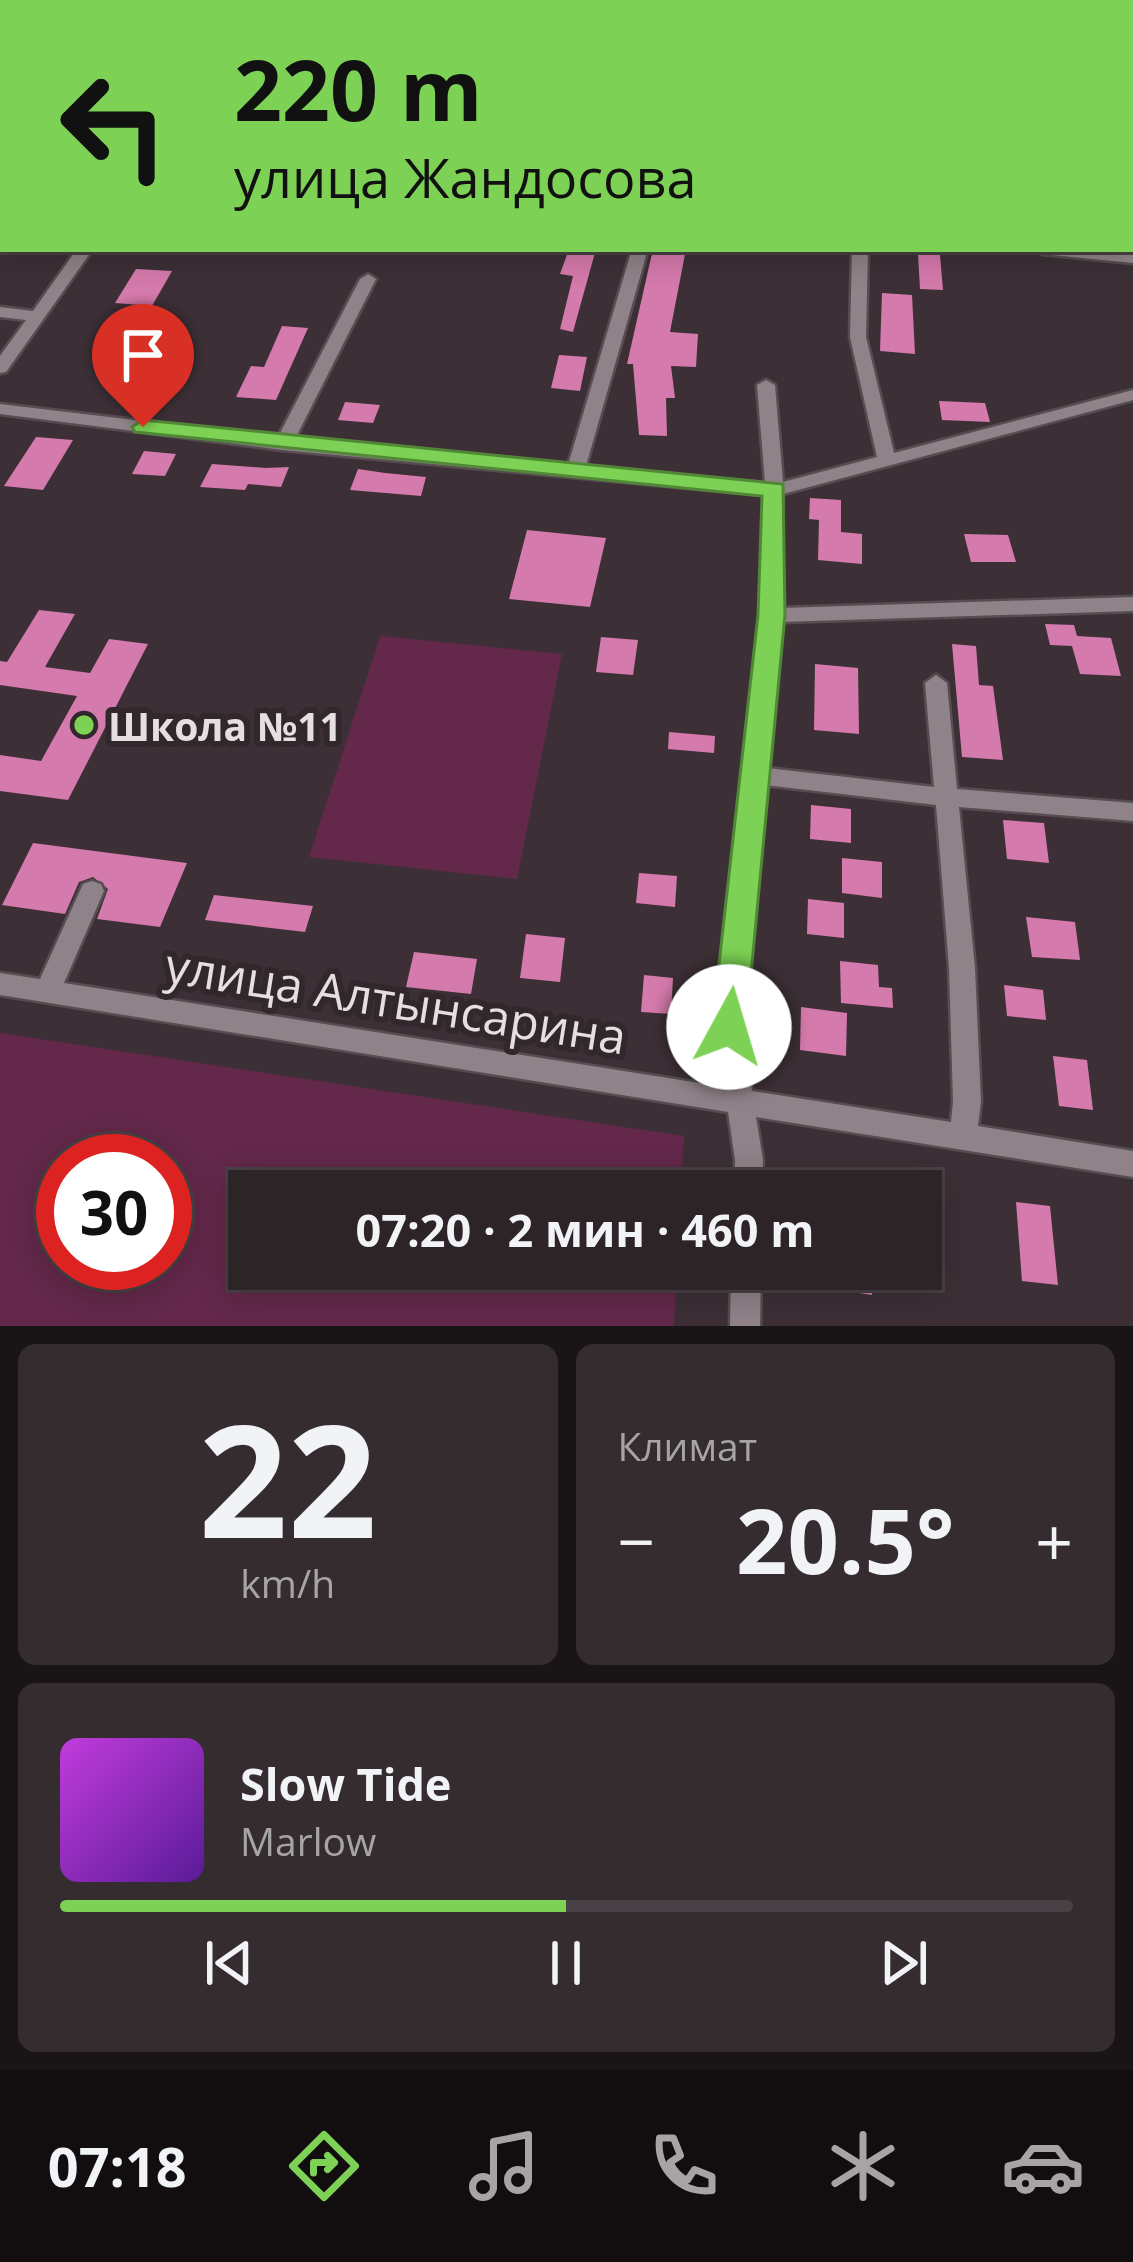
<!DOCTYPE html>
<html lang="ru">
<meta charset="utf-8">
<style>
body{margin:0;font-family:"Open Sans",sans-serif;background:#352c30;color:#f1f3f6;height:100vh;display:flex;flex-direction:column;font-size:45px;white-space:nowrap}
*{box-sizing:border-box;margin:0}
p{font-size:39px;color:#a7a4a8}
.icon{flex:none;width:66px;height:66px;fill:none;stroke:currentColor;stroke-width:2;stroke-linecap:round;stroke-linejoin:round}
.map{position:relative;height:1326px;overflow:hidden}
.panel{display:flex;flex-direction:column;gap:18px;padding:18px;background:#191416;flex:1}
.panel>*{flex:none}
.banner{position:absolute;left:0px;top:0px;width:1134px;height:252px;box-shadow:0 6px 30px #0003,0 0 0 3px #484145;background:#7dd154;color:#111;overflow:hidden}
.speed{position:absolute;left:36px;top:1134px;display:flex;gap:24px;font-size:60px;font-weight:700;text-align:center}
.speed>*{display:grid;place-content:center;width:156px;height:156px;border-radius:50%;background:#2d2428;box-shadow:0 6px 30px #0003,0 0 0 3px #484145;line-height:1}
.speed .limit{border:18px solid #d22;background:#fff;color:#111}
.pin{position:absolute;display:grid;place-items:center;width:102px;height:102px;color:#fff;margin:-123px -51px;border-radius:50% 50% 50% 0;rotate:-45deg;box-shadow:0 0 12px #0007}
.pin .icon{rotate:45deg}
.me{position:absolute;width:132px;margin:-66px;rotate:6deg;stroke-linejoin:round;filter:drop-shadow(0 0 9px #0008)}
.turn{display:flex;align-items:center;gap:42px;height:252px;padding:0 36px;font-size:54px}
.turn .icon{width:156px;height:156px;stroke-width:2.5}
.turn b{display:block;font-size:84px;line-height:102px}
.big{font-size:90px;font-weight:700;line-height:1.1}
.panel .tile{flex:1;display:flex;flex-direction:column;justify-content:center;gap:18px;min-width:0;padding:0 42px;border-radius:18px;background:#352c30}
.panel .dial{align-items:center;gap:0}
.dial b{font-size:156px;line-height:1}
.song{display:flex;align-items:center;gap:36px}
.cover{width:144px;height:144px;border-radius:18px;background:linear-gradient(135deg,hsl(290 70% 55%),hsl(270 70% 35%))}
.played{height:12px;border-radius:6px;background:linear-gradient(90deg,#7dd154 50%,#484145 50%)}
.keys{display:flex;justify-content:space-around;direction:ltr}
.heat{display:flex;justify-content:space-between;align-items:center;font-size:66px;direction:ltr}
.panel .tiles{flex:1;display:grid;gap:18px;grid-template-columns:1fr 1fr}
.tile:last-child{grid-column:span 2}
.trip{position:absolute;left:228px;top:1170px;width:714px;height:120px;border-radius:0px;background:#2d2428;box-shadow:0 6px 30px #0003,0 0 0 3px #484145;font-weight:700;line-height:120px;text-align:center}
.menu{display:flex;height:192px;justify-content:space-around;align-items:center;background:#120e10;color:#a7a4a8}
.menu .icon{width:84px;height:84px}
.menu .current{color:#7dd154}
.menu b{font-size:54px;color:#f1f3f6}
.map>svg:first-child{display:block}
.green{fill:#63284a;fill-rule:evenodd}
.building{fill:#d57aac}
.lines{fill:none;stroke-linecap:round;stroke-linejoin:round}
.street-casing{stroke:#564c51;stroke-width:5}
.street{fill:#908289;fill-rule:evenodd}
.route{fill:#7dd154;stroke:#518837;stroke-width:3}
.poi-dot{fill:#7dd154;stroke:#32272c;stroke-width:4.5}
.labels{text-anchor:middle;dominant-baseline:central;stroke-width:12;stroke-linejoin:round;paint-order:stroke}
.poi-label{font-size:39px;font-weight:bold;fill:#e6dfe2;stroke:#32272c;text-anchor:start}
.near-street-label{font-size:48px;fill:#e6dfe2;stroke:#32272c}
</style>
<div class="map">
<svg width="1133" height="1326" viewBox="0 0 1133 1326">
<rect width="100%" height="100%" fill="#3c3036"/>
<g class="green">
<polygon points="380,636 562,654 517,879 309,857"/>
<path d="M0,1033L684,1136L681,1191H249V1269H677L674,1326H0ZM165,1161V1263H63V1161Z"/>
</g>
<g class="building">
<polygon points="569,249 596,249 573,332 560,329 573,276 560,274"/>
<polygon points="653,249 686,249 670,332 698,334 696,367 671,366 675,398 666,398 667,436 639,435 633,364 627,364"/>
<polygon points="918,254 940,255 943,290 920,289"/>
<polygon points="136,269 172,271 152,306 115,303"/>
<polygon points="882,293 912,295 915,354 880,351"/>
<polygon points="282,326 308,328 276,400 236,397 251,366 264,367"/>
<polygon points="559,355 587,357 580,391 551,388"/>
<polygon points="939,401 985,403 990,422 942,420"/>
<polygon points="345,402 380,405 373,423 338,420"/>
<polygon points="36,437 73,440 43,490 4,486"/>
<polygon points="144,451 176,454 165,476 132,474"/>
<polygon points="212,464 266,468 289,467 281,487 248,484 245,490 200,487"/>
<polygon points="358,469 385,473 426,477 421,496 350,490"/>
<polygon points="810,498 841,500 841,532 862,534 862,564 818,560 819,520 809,519"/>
<polygon points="527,530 606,538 590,607 509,599"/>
<polygon points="964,534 1008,535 1016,562 971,562"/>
<polygon points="39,610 75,614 45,667 90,673 109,639 148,644 68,800 0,791 0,755 41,761 77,696 0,685 0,661 7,662"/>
<polygon points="1045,624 1074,625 1077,636 1111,638 1121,676 1080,674 1072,646 1050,645"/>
<polygon points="601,637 638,640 633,675 596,672"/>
<polygon points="952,644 976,646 979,685 993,686 1003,760 962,757"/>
<polygon points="815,664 858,668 859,734 814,730"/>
<polygon points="669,732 715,736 714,753 668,749"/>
<polygon points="811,805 851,809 851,843 810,839"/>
<polygon points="1003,820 1044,823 1049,863 1007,859"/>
<polygon points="33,843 187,863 160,927 97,919 108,889 93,877 79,882 65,914 2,905"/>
<polygon points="842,858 882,862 882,898 842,893"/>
<polygon points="639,873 677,876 675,907 636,903"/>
<polygon points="214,895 313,906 305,932 205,920"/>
<polygon points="808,899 844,903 844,938 807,934"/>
<polygon points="1026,917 1075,922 1080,960 1032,957"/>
<polygon points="526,934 565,938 560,982 520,978"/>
<polygon points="414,952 477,959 471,994 406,987"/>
<polygon points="840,961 878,965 879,987 892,988 893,1008 841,1003"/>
<polygon points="644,975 673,978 671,1014 641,1012"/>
<polygon points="1004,985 1043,990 1046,1020 1007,1016"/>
<polygon points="801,1007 847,1013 846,1056 800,1050"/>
<polygon points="1053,1056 1087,1060 1093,1110 1059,1106"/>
<polygon points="791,1171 864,1181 864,1191 790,1191"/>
<polygon points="1016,1202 1050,1206 1058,1285 1022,1281"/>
<polygon points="827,1269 872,1269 872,1295 827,1288"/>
</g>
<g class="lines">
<g class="street-casing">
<g id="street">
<polygon points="266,0 278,0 264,3"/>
<polygon points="848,0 916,0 920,3 852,3"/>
<rect x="988" y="0" width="12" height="3"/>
<rect x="1131" y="9" width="2" height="8"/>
<rect x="0" y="26" width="3" height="8"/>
<rect x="1131" y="83" width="2" height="8"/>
<rect x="0" y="87" width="3" height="8"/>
<rect x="0" y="172" width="3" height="8"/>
<rect x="1131" y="172" width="2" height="8"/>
<polygon points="77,249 93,249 6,372 0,373 0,356 26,320 0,317 0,307 33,311"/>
<path d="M632,249H648L586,466L765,483L757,385L766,380L775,385L783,482L877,457L850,337L852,249H868L866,337L894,453L1133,390V400L783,494L781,608L1133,597V611L781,622L767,768L934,787L925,683L936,675L947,683L957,789L1133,803V821L959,807L975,968L981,1101L978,1126L1133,1151V1177L756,1117L763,1160L762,1191H734L735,1160L728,1112L0,995V973L40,979L83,884L92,881L101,884L104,891L64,983L725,1087L716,1027L761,615L764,495L283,450L0,414V404L278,437L360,279L368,274L376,279L295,439L568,465ZM765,785L936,805L949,968L953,1101L951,1122L752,1091L742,1027Z"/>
<polygon points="1034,249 1133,253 1133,263 1042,254"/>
<polygon points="731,1269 761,1269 760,1326 730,1326"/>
</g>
</g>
<use href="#street" class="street"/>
</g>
<polygon class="route" points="143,420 783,484 785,615 746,1027 741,1038 729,1042 717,1038 712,1027 758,615 762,496 135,432 132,427"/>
<circle class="poi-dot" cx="84" cy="725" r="12"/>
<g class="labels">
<g class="poi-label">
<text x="108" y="725">Школа №11</text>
</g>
<g class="near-street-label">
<text transform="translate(396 1000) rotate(9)">улица Алтынсарина</text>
</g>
</g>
</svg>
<div class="speed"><div class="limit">30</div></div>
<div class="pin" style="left:143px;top:427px;background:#d93025"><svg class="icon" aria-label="arrive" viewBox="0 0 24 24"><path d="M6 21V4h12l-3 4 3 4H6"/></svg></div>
<svg class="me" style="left:729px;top:1027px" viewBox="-20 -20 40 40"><circle r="19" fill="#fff"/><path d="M0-13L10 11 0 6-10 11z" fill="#7dd154"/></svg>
<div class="trip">07:20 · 2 мин · 460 m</div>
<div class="banner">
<div class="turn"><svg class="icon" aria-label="left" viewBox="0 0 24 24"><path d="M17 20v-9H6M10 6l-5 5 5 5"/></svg><div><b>220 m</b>улица Жандосова</div></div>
</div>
</div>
<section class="panel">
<div class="tiles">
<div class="tile dial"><b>22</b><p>km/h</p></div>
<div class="tile"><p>Климат</p>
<div class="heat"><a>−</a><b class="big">20.5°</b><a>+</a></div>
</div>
<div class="tile">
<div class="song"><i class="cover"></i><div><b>Slow Tide</b><p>Marlow</p></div></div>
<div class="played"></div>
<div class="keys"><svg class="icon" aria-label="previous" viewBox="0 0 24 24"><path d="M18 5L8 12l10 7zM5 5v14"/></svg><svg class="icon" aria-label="pause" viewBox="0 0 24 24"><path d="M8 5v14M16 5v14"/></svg><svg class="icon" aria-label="next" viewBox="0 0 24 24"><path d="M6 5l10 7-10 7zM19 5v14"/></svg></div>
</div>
</div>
</section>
<nav class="menu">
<b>07:18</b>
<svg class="icon current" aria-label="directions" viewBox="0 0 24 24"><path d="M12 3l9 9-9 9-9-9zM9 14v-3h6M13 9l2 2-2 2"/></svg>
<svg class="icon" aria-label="music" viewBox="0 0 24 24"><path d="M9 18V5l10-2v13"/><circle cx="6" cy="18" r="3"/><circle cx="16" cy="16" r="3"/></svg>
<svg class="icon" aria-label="phone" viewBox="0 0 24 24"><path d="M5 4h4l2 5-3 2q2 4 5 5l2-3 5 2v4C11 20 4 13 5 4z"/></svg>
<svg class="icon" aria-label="climate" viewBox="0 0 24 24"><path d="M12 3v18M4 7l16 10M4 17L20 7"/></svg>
<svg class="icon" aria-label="car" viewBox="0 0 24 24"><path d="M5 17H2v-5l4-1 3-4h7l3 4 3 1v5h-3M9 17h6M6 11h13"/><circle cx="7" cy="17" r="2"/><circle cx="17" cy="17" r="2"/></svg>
</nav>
